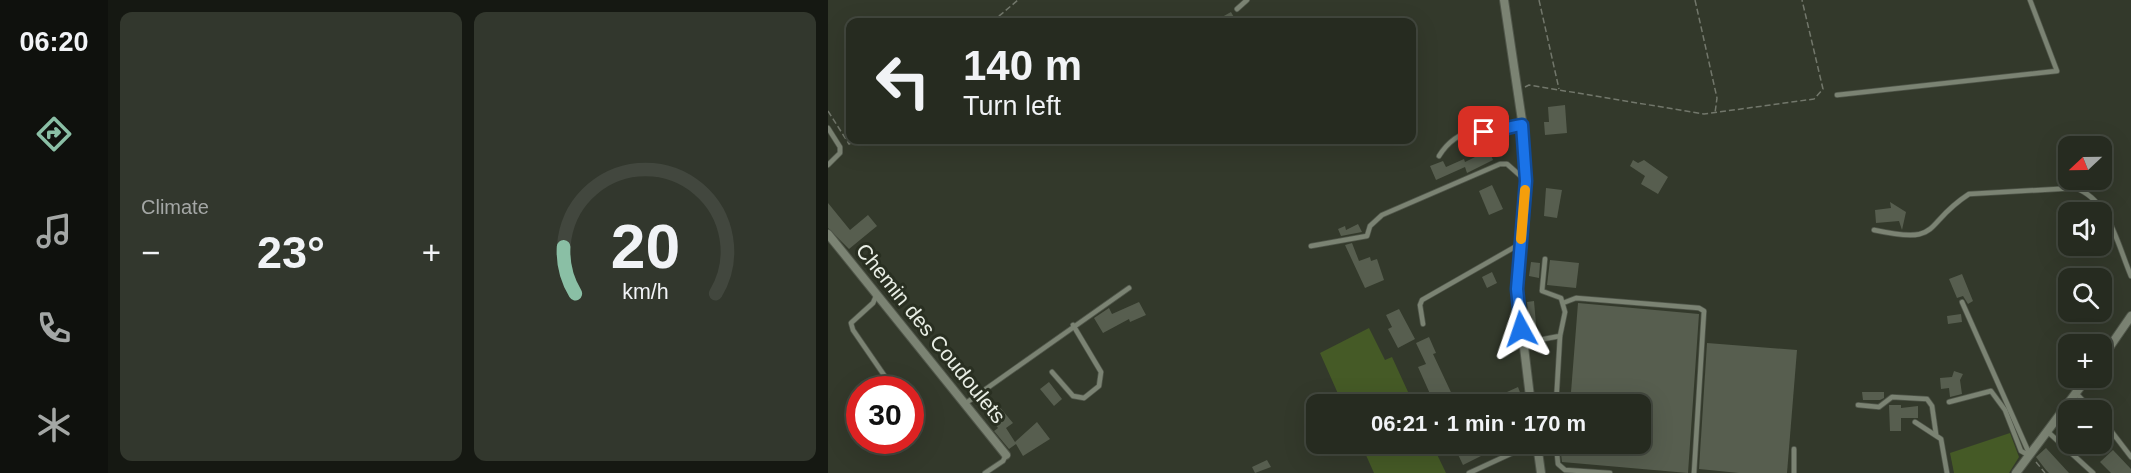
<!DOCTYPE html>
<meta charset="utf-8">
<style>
body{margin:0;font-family:Helvetica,sans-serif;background:#32372d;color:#f1f3f6;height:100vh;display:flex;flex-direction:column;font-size:22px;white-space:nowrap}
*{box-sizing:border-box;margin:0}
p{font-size:20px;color:#a4a7a5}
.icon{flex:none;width:33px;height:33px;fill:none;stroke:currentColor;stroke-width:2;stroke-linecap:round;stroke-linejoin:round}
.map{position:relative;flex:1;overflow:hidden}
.sheet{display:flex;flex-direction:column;gap:12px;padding:12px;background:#151812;width:720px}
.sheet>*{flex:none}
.banner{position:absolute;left:18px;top:18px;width:570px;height:126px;border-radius:12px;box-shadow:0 6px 24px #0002,0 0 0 2px #42473e;background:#262b20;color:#f1f3f6;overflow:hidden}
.needle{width:39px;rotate:248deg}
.buttons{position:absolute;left:1230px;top:136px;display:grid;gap:12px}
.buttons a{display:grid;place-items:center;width:54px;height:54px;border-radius:12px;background:#262b20;box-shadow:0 6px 24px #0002,0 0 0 2px #42473e;font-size:30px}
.speed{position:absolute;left:18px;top:376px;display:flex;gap:12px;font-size:30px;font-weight:700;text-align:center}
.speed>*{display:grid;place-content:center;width:78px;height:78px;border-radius:50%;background:#262b20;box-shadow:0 6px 24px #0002,0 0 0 2px #42473e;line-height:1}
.speed .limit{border:9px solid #d22;background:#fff;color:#111}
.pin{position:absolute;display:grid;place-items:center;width:51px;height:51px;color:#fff;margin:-26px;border-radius:12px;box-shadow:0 3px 9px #0006}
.me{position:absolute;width:66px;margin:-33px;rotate:355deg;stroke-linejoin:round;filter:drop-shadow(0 0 4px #0008)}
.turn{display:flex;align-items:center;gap:21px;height:126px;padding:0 18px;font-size:27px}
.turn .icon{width:78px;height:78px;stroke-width:2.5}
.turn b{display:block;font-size:42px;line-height:51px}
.big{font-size:45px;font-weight:600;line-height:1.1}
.sheet .tile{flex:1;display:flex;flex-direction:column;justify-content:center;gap:9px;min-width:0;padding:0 21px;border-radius:12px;background:#32372d}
.sheet .dial{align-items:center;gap:0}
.dial svg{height:156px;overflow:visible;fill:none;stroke:#42473e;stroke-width:7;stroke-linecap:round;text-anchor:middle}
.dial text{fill:#f1f3f6;stroke:none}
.heat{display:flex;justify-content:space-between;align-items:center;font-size:33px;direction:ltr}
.sheet .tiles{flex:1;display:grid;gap:12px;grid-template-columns:repeat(2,1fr)}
.trip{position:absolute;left:478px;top:394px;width:345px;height:60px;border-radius:12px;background:#262b20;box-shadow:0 6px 24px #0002,0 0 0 2px #42473e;font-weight:600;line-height:60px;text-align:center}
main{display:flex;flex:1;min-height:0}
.tab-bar{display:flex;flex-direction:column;width:108px;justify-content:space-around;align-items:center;background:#0f110d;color:#a4a7a5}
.tab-bar .icon{width:42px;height:42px}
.tab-bar .selected{color:#8abfa5}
.tab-bar b{font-size:27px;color:#f1f3f6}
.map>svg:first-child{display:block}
.green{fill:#455a26}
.building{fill:#575e4f}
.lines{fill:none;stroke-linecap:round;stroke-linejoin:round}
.service-casing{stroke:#50564a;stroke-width:6}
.minor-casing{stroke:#50564a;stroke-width:10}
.path{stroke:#72776b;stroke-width:1.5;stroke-dasharray:6 3;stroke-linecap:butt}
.service{stroke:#7b8373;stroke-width:4.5}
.minor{stroke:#7b8373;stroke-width:8}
.route-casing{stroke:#114b97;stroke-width:15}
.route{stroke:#1a73e8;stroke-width:10}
.slow{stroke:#f59e0b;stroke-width:10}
.labels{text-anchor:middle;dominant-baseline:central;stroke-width:6;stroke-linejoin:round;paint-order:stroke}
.street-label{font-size:21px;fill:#e9eee5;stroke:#292f21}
</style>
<main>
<nav class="tab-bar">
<b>06:20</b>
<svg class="icon selected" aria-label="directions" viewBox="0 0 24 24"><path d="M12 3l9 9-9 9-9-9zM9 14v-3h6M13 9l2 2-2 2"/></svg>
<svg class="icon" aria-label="music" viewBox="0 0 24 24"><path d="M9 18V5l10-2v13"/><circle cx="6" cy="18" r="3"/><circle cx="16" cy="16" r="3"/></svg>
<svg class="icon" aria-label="phone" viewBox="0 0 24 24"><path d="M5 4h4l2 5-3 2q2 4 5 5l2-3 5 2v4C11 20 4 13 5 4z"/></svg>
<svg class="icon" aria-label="climate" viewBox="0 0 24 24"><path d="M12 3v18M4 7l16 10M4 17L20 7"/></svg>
</nav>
<section class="sheet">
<div class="tiles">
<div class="tile"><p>Climate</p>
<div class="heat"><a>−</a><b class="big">23°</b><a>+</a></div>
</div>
<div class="tile dial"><svg viewBox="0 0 100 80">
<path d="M14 69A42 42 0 1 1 86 69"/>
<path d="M14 69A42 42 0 0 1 8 45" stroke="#8abfa5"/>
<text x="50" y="56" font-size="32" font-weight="700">20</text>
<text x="50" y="72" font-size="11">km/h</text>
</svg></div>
</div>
</section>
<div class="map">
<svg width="1303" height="473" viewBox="0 0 1303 473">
<rect width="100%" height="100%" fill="#33392b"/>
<g class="green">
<polygon points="541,328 557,360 564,357 586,405 515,405 492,353"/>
<polygon points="1182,433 1191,457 1181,473 1126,473 1122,453"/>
<polygon points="533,444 604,444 618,473 546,473"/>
</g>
<g class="building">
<polygon points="403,12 407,19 403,22 385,22"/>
<polygon points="737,105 739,133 717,135 716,122 721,122 720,107"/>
<polygon points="659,146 665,160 639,173 637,167 608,180 602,166 615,161 618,167 636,159 637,162 649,156 647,152"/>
<polygon points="805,160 810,163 816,160 840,177 830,194 813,184 817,176 802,166"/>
<polygon points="664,185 675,209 661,215 651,191"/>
<polygon points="718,188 734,190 729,218 716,216"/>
<polygon points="1062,202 1078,212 1074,230 1071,221 1048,223 1047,210 1063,208"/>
<polygon points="0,203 22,230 40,215 49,226 21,249 0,228"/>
<polygon points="530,224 534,232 513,236 510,229 517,226 518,230"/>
<polygon points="524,243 531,261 542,257 543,261 549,259 556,280 537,288 517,245"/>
<polygon points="722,260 751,263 748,288 719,285"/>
<polygon points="703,262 712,263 711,278 701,276"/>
<polygon points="664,272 669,283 659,288 654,277"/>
<polygon points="1134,274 1145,301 1140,304 1135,296 1129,298 1121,279"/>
<polygon points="706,301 709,336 703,337 699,302"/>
<polygon points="311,302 318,315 302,322 301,319 275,333 266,318 281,308 284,314"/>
<polygon points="750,303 871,314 860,473 734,462 733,454 738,453 739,444 813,444 813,405 742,405"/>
<polygon points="571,309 587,339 570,348 560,329 564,327 558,315"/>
<polygon points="1133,314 1134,322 1120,324 1119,316"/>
<polygon points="601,337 608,353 605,354 629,405 607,405 590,367 598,364 588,343"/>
<polygon points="879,343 969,350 959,473 911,473 871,469"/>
<polygon points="1126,371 1135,374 1132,380 1134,394 1122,397 1121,388 1113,389 1112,378 1124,377"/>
<polygon points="221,382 234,399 226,406 212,389"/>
<polygon points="690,387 696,403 685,405 679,392"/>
<polygon points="1034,392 1056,392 1056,398 1052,400 1035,400"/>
<polygon points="166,405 170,405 185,423 178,428 187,442 209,422 222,439 195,456 188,444 181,449 166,431 170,428 158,412"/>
<polygon points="1061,405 1073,405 1073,408 1090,406 1090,418 1073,418 1073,431 1062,431"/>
<polygon points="625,444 647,444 653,456 635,465"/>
<polygon points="1218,448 1241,473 1221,473 1218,470 1208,457"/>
<polygon points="1285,450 1303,469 1303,473 1283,473 1272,462"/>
<polygon points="439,460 443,467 427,473 424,467"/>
</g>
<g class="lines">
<g class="service-casing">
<g id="service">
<polyline points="409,9 419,0"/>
<polyline points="1009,95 1229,71 1202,0"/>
<polyline points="0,128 12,147 12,153 0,165"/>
<path d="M611,156C619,143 632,132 648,131C655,130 661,133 667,131C677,129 684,125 694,125"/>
<path d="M1046,230C1116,245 1093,225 1141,194L1247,188C1281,199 1290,246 1303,276"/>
<polyline points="483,246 539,236 542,226 554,215 672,164 679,164 696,179"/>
<polyline points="49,294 45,303 23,323 25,330 56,375 50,380"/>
<polyline points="1134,302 1201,453"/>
<polyline points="735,303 748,298 871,308 876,311 866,473"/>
<polyline points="595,324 592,305 594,300 692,244"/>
<polyline points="695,343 732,336 737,312 733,298 714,291 717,259"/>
<polyline points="224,372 245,396 256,398 271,386 273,372 245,325"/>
<polyline points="1248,393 1265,411"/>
<polyline points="1121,402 1163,391 1177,410 1193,451 1202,456"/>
<polyline points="138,403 301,288"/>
<polyline points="728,405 732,336"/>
<polyline points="1030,405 1051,407 1064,397 1099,399 1104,406 1108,434"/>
<polyline points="1274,419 1303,457"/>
<polyline points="1087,422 1113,439 1119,473"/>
<polyline points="1220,432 1265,473"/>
<polyline points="728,444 730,464 737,470 782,473"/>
<polyline points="157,473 175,461 178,455"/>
<polyline points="641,473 704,444"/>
<polyline points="966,473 966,449"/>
</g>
</g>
<g class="minor-casing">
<g id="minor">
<polyline points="676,0 696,134 697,181 689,289 703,405"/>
<polyline points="0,234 178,455"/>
<polyline points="1274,358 1303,316"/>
<polyline points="709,444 713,473"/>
<polyline points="1188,473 1259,378"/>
</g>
</g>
<g class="path">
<polyline points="711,0 731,89"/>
<polyline points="867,0 889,98 887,113"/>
<polyline points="164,22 190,0"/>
<polyline points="697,87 701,85 876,114 986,99 995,89 974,0"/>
<polyline points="0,111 21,144 29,140"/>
<polyline points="1208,462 1217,473"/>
</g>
<use href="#service" class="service"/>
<use href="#minor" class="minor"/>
</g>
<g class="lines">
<g class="route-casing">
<path id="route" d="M656,132C669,133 681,126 694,125L698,181L689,289L693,329"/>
</g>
<use href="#route" class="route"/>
<polyline class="slow" points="693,239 697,190"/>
</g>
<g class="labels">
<g class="street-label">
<text transform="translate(103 333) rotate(51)">Chemin des Coudoulets</text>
</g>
</g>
</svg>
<div class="buttons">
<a><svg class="needle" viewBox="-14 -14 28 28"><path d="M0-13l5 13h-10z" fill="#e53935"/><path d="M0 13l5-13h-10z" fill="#a4a7a5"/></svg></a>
<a><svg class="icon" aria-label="sound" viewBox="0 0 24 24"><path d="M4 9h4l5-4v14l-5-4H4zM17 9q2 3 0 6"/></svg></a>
<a><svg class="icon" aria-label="search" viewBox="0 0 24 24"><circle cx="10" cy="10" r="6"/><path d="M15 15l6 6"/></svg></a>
<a>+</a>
<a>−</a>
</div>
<div class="speed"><div class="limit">30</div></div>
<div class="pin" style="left:656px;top:132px;background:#d93025"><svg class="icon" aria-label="arrive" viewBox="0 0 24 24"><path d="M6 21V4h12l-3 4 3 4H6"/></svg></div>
<svg class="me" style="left:693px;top:329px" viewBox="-20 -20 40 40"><path d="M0-17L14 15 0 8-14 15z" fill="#1a73e8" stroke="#fff" stroke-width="4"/></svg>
<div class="trip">06:21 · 1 min · 170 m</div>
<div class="banner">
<div class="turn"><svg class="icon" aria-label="left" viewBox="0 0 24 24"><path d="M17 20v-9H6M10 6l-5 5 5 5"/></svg><div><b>140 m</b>Turn left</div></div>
</div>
</div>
</main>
